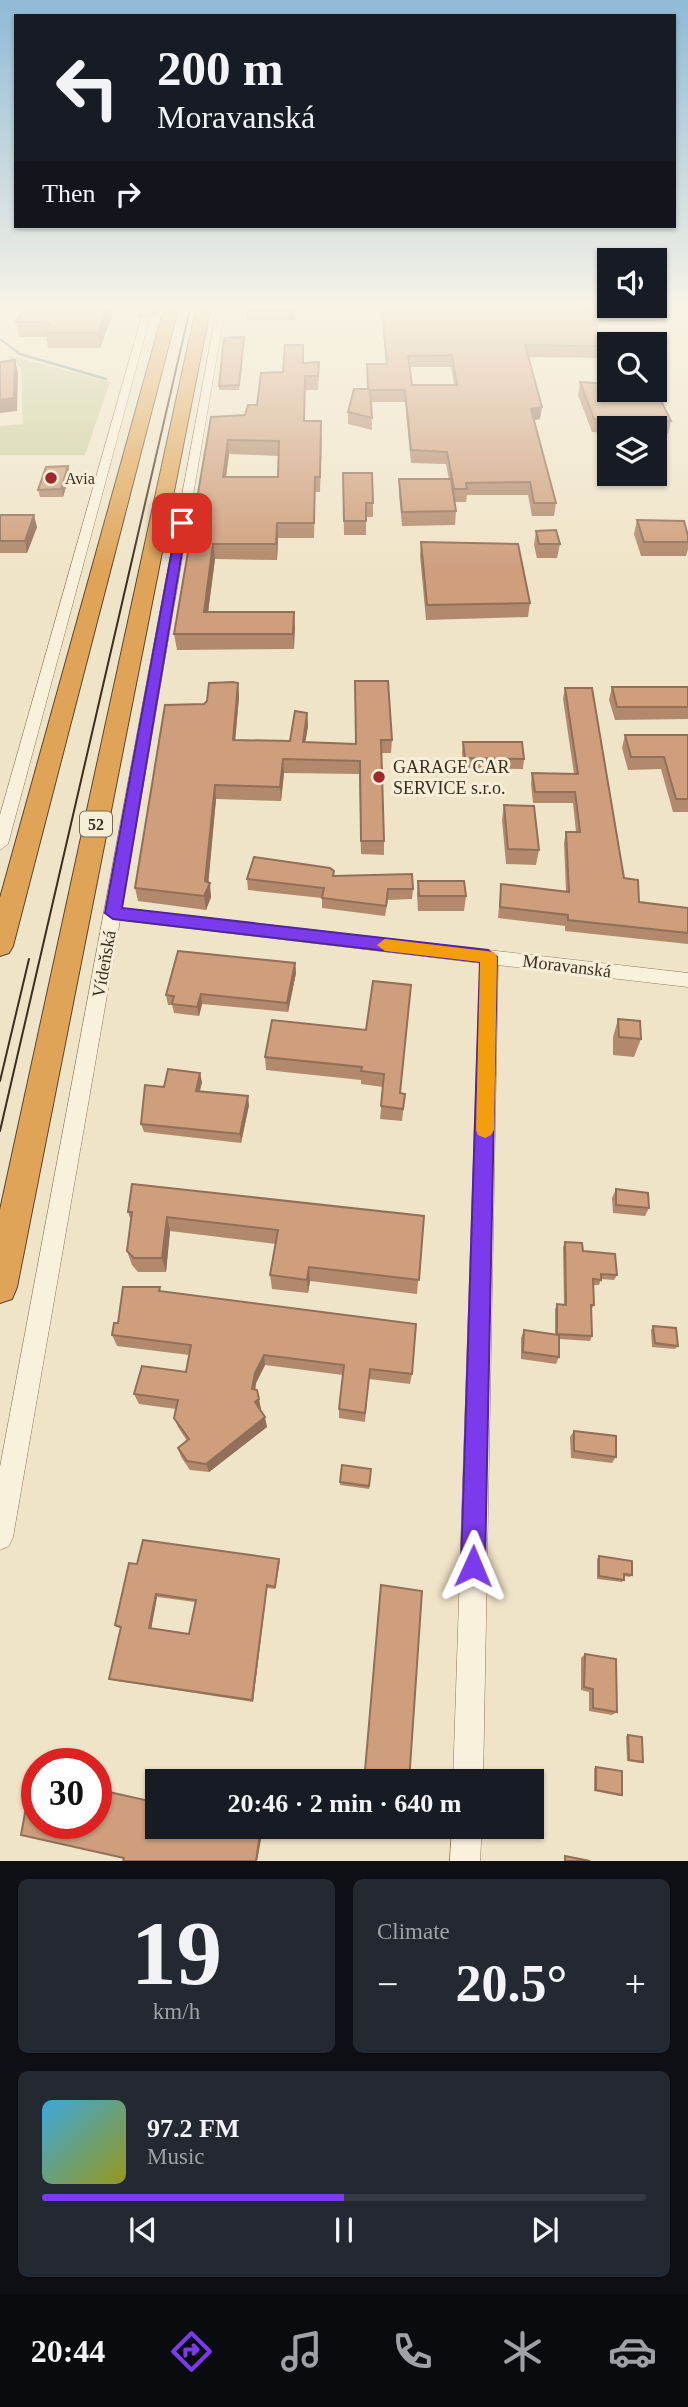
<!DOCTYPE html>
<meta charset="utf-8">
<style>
body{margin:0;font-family:Georgia,serif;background:#242831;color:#f1f3f6;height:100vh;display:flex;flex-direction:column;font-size:26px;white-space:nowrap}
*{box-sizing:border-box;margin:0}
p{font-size:23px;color:#9ea1a6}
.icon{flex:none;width:38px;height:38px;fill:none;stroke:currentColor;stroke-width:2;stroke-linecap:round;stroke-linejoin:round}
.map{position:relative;height:1861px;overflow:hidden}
.drawer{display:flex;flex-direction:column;gap:18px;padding:18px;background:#0d0f14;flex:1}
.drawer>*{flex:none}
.top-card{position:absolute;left:14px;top:14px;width:662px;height:214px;border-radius:0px;box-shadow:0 2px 5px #0004;background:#171b24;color:#f1f3f6;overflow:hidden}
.fabs{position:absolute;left:597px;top:248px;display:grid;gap:14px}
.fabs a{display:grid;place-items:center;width:70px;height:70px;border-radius:0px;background:#171b24;box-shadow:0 2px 5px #0004;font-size:35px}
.speed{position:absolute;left:21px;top:1748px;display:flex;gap:14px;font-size:35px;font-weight:700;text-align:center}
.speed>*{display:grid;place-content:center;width:91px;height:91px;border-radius:50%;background:#171b24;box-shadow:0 2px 5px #0004;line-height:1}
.speed .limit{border:10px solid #d22;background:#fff;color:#111}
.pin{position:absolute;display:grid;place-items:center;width:60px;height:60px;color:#fff;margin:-30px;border-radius:14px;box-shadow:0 4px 10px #0006}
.me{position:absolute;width:77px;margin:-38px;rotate:1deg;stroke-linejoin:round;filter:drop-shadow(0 0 5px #0008)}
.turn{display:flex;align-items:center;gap:24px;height:147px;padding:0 28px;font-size:32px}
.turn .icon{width:91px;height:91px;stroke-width:2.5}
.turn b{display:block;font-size:49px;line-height:60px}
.then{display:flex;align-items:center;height:66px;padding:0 28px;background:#0003;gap:14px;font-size:26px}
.big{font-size:52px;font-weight:700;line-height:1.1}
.drawer .widget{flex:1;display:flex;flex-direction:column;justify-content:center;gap:10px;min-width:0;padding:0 24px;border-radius:10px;background:#242831}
.drawer .dial{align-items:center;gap:0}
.dial b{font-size:91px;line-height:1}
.song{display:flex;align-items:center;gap:21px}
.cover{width:84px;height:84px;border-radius:10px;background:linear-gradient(135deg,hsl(200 70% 55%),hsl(60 70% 35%))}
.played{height:7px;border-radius:4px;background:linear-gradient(90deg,#7c3aed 50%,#363941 50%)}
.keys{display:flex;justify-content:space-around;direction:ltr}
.heat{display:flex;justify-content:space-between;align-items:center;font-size:38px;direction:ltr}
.drawer .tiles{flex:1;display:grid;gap:18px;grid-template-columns:1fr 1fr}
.widget:last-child{grid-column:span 2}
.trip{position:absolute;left:145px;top:1769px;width:399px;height:70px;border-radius:0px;background:#171b24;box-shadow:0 2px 5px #0004;font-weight:700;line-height:70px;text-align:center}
.tab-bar{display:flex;height:112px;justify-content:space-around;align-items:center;background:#090b0e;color:#9ea1a6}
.tab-bar .icon{width:49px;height:49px}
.tab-bar .active{color:#7c3aed}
.tab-bar b{font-size:32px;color:#f1f3f6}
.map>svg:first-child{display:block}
.green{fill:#c9cf9b}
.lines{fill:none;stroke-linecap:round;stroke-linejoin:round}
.stream{stroke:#6f938a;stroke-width:2.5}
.minor-casing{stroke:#8d765c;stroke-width:1}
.highway-casing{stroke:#5b4430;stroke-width:2}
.minor{fill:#faf1dc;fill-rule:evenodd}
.highway{fill:#e0a458;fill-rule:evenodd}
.tram{stroke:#3d2e20;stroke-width:2}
.wall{fill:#b2896c;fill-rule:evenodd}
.shaded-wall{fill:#916f58}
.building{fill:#cf9f7d;stroke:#916f58;stroke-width:2;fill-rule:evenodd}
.route{fill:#7c3aed;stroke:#51269a;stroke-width:2}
.slow{fill:#f59e0b}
.poi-dot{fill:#9e2a2b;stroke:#f7eed8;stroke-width:2.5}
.labels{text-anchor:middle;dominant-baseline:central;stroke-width:6;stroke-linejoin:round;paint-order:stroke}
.far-poi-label{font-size:16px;fill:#3d2e20;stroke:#f7eed8;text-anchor:start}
.shield{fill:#f7eed8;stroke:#756857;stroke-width:2}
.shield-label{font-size:16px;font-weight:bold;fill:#3d2e20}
.poi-label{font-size:18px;fill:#3d2e20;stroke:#f7eed8;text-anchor:start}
.street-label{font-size:18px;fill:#3d2e20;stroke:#f7eed8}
</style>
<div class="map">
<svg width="688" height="1861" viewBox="0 0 688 1861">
<rect width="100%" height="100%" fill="#f0e4c8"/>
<polygon class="green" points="7,355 110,382 85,455 0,455 0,426 23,424 21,368"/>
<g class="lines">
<polyline class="stream" points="0,339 20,354 106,379"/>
<g class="minor-casing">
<g id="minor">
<polygon points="144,309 152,309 8,844 0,850 0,815"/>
<polygon points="217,309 225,309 122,908 688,973 688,987 498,965 483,1782 453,1782 480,963 120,920 13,1537 9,1546 0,1550 0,1467"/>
<polygon points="452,1827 482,1827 480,1861 450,1861"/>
</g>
</g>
<g class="highway-casing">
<g id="highway">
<polygon points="145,309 160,309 146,319 139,315"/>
<polygon points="164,309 178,309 13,946 9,953 0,956 0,898"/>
<polygon points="196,309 210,309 17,1287 12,1299 0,1303 0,1210"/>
</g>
</g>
<use href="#minor" class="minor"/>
<use href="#highway" class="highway"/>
<g class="tram">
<polyline points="0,1081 29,959"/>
<polyline points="0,1131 190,309"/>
</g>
</g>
<g class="wall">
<polygon points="23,309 111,309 112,316 100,348 48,348 46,337 19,337 16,322"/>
<polygon points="247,309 296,309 295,320 247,320"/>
<path d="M381,309H591L603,346L601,358L528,357L540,419L534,420L556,503L554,516H532L528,495H467L466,502H455L456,511L455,525L402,526L399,493V479H449L446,464L411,463L405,402H371L372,430L348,424V412L367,389V364H386ZM410,367H451L454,385H412Z"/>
<polygon points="244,337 239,390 219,390 219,386"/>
<path d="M303,363L319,376L318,390H305L304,421L322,436L320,492H315L314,538H278L277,560L215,559L208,612H294V649L177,650L174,634L211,417L245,415L257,405L283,372ZM229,454L279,456L278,477H226Z"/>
<polygon points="580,382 671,421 668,434 654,434 654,429 609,429 609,433 592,432 578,395"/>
<polygon points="68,466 70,474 63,497 40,497 38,490"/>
<polygon points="343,473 373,503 373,517 366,517 366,535 344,535"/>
<polygon points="0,515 37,527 27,553 0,553"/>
<polygon points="637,520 688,536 688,549 686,556 641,556 634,534"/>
<polygon points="536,531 560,544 557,558 537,558 534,545"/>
<polygon points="421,542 530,603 528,617 426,620 420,556"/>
<polygon points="238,683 239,697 235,740 290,741 307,713 308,726 305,743 356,744 355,695 392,740 391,753 381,753 384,841 384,855 361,854 359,774 284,773 281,801 216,799 208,883 211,897 206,910 138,901 135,888 204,704"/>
<polygon points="612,687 688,687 688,719 615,720 609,700"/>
<polygon points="565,688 624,878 639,902 688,908 688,944 565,931 565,926 498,918 501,884 566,891 564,843 566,832 576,832 573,803 533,803 531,784 532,773 574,774 563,699"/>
<polygon points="625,735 688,735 688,812 673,812 661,769 628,770 622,748"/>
<polygon points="463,742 524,759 523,769 463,768 462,752"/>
<polygon points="504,805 539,850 536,865 506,864 502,820"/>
<polygon points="334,871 334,876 413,889 412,899 388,900 385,916 322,908 322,898 248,890 247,879"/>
<polygon points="418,881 466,896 464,911 418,911 417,895"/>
<polygon points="295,963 296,973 288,1012 202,1004 199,1016 174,1013 172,1005 168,1005 166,995"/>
<polygon points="618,1019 641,1039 634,1057 613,1055 613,1037"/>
<polygon points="366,1030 400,1093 405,1094 402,1121 380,1119 383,1087 361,1084 361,1080 266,1070 265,1057"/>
<polygon points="202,1082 200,1091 249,1105 241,1143 144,1132 141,1124 164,1087"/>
<polygon points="616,1189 649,1208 645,1216 613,1213 612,1198"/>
<polygon points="128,1212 424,1216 417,1294 310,1281 308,1293 272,1289 270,1275 276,1244 170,1231 166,1272 138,1272 132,1265 127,1251 131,1221"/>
<polygon points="565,1242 583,1251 617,1275 614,1280 601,1279 599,1285 593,1285 594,1305 591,1310 592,1336 590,1341 559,1339 559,1357 556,1364 521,1359 521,1338 524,1330 555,1334 555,1309 557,1304 564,1305 563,1247"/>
<polygon points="161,1292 412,1374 410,1384 369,1379 365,1422 339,1418 339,1409 343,1375 265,1365 256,1383 255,1390 261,1409 260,1410 267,1427 209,1472 190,1470 181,1457 178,1448 187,1441 178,1427 174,1418 176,1409 139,1404 134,1394 186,1372 189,1355 117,1346 112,1335"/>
<polygon points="653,1326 678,1346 675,1349 652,1347 651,1330"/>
<polygon points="574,1431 616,1457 612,1463 571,1458 570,1437"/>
<polygon points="342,1465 371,1469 369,1489 340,1485"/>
<polygon points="599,1556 632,1575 630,1577 624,1576 624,1580 622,1582 597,1579 597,1559"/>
<path d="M280,1561L275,1589L267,1588L253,1702L111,1680L109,1679L121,1628L116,1627L115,1625L137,1564ZM157,1597L195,1602L189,1634L151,1628Z"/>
<polygon points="585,1654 617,1712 612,1715 589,1711 589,1692 581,1690 581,1658"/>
<polygon points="628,1735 643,1762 641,1763 627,1761 626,1736"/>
<polygon points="596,1767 622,1795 620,1796 594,1791 594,1768"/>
</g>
<g class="shaded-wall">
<polygon points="106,309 111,309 112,316 100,348 98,333"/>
<polygon points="15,360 18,373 17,411 0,413 0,400"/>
<polygon points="542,407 540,419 529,421 531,409"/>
<polygon points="228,440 229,454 224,492 223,477"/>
<polygon points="68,466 70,474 63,497 61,489"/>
<polygon points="34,515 37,527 27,553 25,541"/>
<polygon points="277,523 278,538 277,560 276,544"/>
<polygon points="213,544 215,559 206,628 204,612"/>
<polygon points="294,612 295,628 294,649 293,634"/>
<polygon points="238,683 239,697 234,754 233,740"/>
<polygon points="307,713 308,726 303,756 303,742"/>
<polygon points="283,759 284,773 281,801 280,787"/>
<polygon points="215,785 216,799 208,887 210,883 211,897 206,910 204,896"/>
<polygon points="295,963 296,973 288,1012 287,1003"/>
<polygon points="201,994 202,1004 199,1016 197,1007"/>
<polygon points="200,1073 202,1082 197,1100 196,1091"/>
<polygon points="248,1096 249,1105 241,1143 240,1134"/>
<polygon points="167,1217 170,1231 166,1272 162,1258"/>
<polygon points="309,1267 310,1281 308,1293 307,1280"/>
<polygon points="264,1355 265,1365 256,1383 254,1399 252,1389 255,1373"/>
<polygon points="259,1399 261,1409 257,1412 255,1402"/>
<polygon points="265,1417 267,1427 209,1472 206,1464"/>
<polygon points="267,1585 267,1588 253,1702 252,1700"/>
<polygon points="156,1594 157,1597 151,1630 149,1628"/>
<polygon points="261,1828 263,1829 257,1861 256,1861"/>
</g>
<g class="building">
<polygon points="23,309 106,309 98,333 45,333 50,322 16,322"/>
<path d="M382,309H591L603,346L525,345L542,407L531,409L556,503H534L530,482L466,483L467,489H454L447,452L411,450L405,390H370L372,418L348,412L354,389H368L367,364H387ZM452,355L457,385H412L408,356Z"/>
<polygon points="244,337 239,385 219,386 224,338"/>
<path d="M285,345H303V363L319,362L318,376H305L304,421H321L320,477H315L314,523H277L276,544H213L204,612H294L293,634H174L211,417L245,415L248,405H257L261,373L283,372ZM228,440L279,441L278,477H223Z"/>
<polygon points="15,360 14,398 0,400 0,362"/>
<polygon points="580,382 609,384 609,390 654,390 654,386 671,421 594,419"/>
<polygon points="68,466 61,489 38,490 46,467"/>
<polygon points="343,473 372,473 373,503 366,503 366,521 344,521"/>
<polygon points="399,479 451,479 456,511 402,512"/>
<polygon points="0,515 34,515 25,541 0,541"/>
<polygon points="637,520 684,521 688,536 688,542 644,542"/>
<polygon points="556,530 560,544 539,544 536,531"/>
<polygon points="421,542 518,544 530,603 427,605"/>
<polygon points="355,681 388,681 392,740 381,740 384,841 361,841 360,761 283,759 280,787 215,785 205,881 210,883 204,896 135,888 165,705 204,704 207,701 209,683 233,682 238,683 233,740 290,741 295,711 307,713 303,742 356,744"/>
<polygon points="612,687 688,687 688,707 617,707"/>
<polygon points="565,688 592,688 624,878 638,880 639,902 688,908 688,933 568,920 568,915 500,907 501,884 569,892 566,832 580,832 575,792 535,792 532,773 578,774"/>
<polygon points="625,735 688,735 688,799 676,799 664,757 631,757"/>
<polygon points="463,742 522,742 524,759 465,758"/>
<polygon points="504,805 534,806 539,850 508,849"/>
<polygon points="254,857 330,868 334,871 333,876 412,874 413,889 388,889 386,906 322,898 324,888 247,879"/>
<polygon points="418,881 464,881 466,896 419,896"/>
<polygon points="178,951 295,963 287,1003 201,994 197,1007 172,1004 174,996 166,995"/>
<polygon points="373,981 411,985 400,1093 405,1094 403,1109 381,1106 384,1074 361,1071 362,1067 265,1057 272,1020 366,1030"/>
<polygon points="618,1019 640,1021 641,1039 619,1037"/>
<polygon points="168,1069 200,1073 196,1091 248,1096 240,1134 141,1124 145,1085 164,1087"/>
<polygon points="132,1184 424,1216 419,1280 309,1267 307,1280 270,1275 278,1230 167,1217 162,1258 134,1258 127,1251 132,1212 128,1212"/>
<polygon points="616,1189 648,1193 649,1208 616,1205"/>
<polygon points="565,1242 582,1243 583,1251 615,1254 617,1275 601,1274 601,1280 593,1279 594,1305 591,1305 592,1336 557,1334 557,1304 566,1305"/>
<polygon points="123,1287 160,1287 159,1291 416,1324 412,1374 370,1369 365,1413 339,1409 344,1365 264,1355 255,1373 252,1389 257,1390 259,1399 255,1402 265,1417 206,1464 187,1461 178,1448 189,1439 174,1418 178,1400 134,1394 142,1366 186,1372 191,1345 112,1335 114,1323 118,1323"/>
<polygon points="653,1326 676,1328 678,1346 655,1343"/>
<polygon points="524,1330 559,1335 559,1357 523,1352"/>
<polygon points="574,1431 616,1436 616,1457 574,1451"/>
<polygon points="342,1465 371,1469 369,1486 340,1482"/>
<path d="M143,1540L279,1559L275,1587L267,1585L252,1700L109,1679L121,1627L115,1625L129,1563L137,1564ZM156,1594L196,1600L189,1634L149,1628Z"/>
<polygon points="599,1556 632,1561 632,1575 624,1574 624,1580 599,1576"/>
<polygon points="381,1585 422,1591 409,1782 364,1782"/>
<polygon points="585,1654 616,1659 617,1712 593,1708 593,1689 584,1687"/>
<polygon points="628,1735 642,1737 643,1762 629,1760"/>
<polygon points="596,1767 622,1771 622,1795 596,1790"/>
<polygon points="32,1774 37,1775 37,1824 96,1824 96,1789 158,1803 158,1827 261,1828 256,1861 123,1861 124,1858 21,1835"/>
<polygon points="565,1856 590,1861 565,1861"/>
</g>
<linearGradient id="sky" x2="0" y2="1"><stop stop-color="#8fbad6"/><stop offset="0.54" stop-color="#f8f3e6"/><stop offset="1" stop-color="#f8f3e6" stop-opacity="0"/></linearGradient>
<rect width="688" height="569" fill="url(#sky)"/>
<polygon class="route" points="182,520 187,523 122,908 488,950 497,957 485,1566 482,1575 473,1578 465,1575 461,1566 480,962 113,919 105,913 177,523"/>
<polygon class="slow" points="385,939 494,952 497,957 494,1130 491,1135 485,1138 478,1135 476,1130 480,962 385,951 377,945"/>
<g class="poi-dot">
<circle cx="51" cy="478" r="7"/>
<circle cx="379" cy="777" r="7"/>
</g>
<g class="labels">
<g class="far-poi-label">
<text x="65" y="478">Avia</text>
</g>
<rect class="shield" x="80" y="811.5" width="32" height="25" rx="5"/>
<g class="shield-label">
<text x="96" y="824">52</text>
</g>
<g class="poi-label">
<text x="393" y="767">GARAGE CAR<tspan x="393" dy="21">SERVICE s.r.o.</tspan></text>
</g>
<g class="street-label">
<text transform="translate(104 964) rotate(-80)">Vídeňská</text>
<text transform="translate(567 966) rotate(7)">Moravanská</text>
</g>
</g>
</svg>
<div class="fabs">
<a><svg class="icon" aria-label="sound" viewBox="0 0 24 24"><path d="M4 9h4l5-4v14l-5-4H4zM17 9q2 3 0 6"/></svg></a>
<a><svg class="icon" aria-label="search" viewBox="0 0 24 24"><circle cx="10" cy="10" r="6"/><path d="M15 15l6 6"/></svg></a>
<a><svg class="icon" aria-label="layers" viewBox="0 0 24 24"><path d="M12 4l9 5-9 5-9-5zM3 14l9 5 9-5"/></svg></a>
</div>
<div class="speed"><div class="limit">30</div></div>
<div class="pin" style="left:182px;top:523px;background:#d93025"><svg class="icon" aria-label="arrive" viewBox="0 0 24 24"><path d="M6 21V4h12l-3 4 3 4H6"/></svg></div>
<svg class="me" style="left:473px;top:1566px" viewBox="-20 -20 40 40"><path d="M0-17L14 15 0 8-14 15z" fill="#7c3aed" stroke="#fff" stroke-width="4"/></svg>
<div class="trip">20:46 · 2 min · 640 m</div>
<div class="top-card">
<div class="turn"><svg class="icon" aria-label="left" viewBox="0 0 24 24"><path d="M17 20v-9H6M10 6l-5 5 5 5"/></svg><div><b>200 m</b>Moravanská</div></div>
<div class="then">Then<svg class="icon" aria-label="right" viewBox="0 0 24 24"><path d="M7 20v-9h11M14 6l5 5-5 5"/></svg></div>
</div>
</div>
<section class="drawer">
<div class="tiles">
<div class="widget dial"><b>19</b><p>km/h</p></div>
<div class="widget"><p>Climate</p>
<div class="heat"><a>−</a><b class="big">20.5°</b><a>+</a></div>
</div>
<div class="widget">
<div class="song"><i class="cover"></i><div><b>97.2 FM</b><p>Music</p></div></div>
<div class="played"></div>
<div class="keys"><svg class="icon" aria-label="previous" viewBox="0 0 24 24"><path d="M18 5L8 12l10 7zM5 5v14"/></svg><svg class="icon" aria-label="pause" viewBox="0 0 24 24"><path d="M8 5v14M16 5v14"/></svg><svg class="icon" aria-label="next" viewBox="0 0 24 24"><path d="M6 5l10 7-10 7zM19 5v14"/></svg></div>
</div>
</div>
</section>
<nav class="tab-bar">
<b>20:44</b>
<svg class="icon active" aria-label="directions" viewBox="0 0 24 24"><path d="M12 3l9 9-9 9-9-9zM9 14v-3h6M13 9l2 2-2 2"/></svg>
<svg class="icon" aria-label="music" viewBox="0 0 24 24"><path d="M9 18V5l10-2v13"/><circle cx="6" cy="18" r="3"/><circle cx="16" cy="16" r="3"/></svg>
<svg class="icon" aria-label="phone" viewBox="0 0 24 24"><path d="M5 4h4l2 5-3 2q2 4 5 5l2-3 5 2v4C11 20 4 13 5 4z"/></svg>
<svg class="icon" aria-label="climate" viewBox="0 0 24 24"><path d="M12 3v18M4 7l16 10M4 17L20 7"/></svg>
<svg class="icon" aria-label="car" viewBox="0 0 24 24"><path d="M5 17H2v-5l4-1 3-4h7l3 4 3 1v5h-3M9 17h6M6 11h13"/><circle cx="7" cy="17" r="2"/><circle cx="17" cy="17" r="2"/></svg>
</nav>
